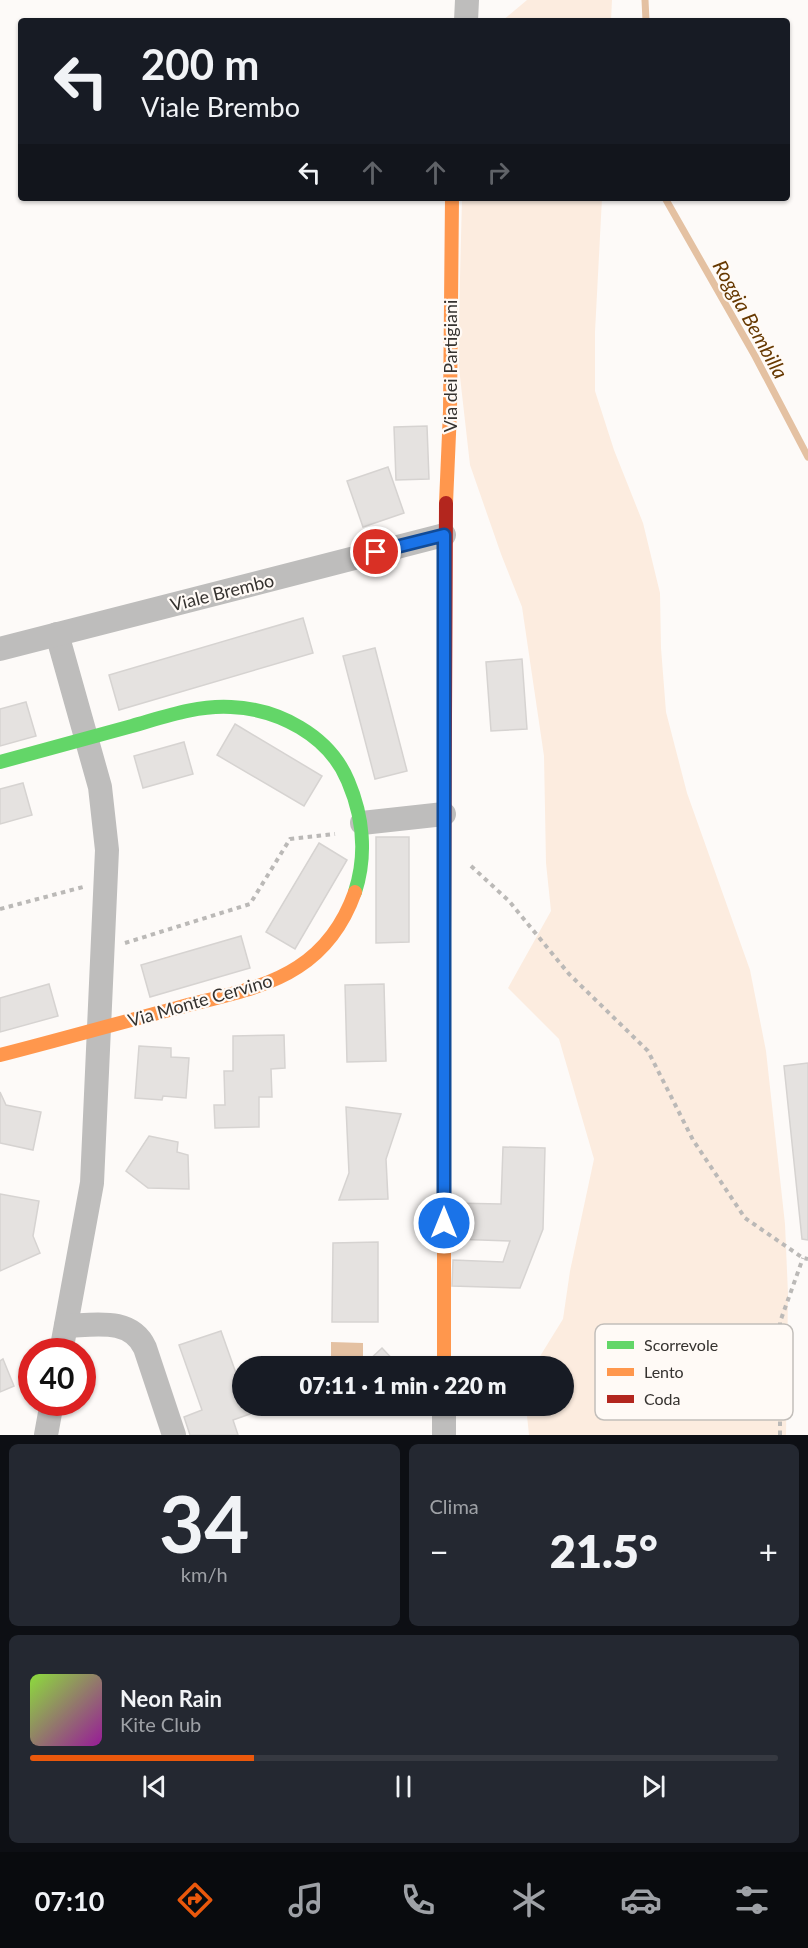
<!DOCTYPE html>
<html lang="it">
<meta charset="utf-8">
<style>
body{margin:0;font-family:Lato,sans-serif;background:#242831;color:#f1f3f6;height:100vh;display:flex;flex-direction:column;font-size:22px;white-space:nowrap}
*{box-sizing:border-box;margin:0}
p{font-size:20px;color:#9ea1a6}
.icon{flex:none;width:33px;height:33px;fill:none;stroke:currentColor;stroke-width:2;stroke-linecap:round;stroke-linejoin:round}
.map{position:relative;height:1435px;overflow:hidden}
.side{display:flex;flex-direction:column;gap:9px;padding:9px;background:#0d0f14;flex:1}
.side>*{flex:none}
.guide{position:absolute;left:18px;top:18px;width:772px;height:183px;border-radius:6px;box-shadow:0 2px 4px #0004;background:#171b24;color:#f1f3f6;overflow:hidden}
.speed{position:absolute;left:18px;top:1338px;display:flex;gap:12px;font-size:30px;font-weight:700;text-align:center}
.speed>*{display:grid;place-content:center;width:78px;height:78px;border-radius:50%;background:#171b24;box-shadow:0 2px 4px #0004;line-height:1}
.speed .limit{border:9px solid #d22;background:#fff;color:#111}
.pin{position:absolute;display:grid;place-items:center;width:51px;height:51px;color:#fff;margin:-26px;border:3px solid #fff;border-radius:50%;box-shadow:0 2px 6px #0007}
.me{position:absolute;width:66px;margin:-33px;rotate:0deg;stroke-linejoin:round;filter:drop-shadow(0 0 4px #0008)}
.turn{display:flex;align-items:center;gap:21px;height:126px;padding:0 24px;font-size:27px}
.turn .icon{width:78px;height:78px;stroke-width:2.5}
.turn b{display:block;font-size:42px;line-height:51px}
.lanes{display:flex;align-items:center;height:57px;padding:0 24px;background:#0003;justify-content:center;gap:30px;direction:ltr}
.lanes .off{opacity:.35}
.big{font-size:45px;font-weight:800;line-height:1.1}
.side .tile{flex:1;display:flex;flex-direction:column;justify-content:center;gap:9px;min-width:0;padding:0 21px;border-radius:9px;background:#242831}
.side .dial{align-items:center;gap:0}
.dial b{font-size:78px;line-height:1}
.song{display:flex;align-items:center;gap:18px}
.cover{width:72px;height:72px;border-radius:9px;background:linear-gradient(135deg,hsl(90 70% 55%),hsl(300 70% 35%))}
.played{height:6px;border-radius:3px;background:linear-gradient(90deg,#ea580c 30%,#363941 30%)}
.keys{display:flex;justify-content:space-around;direction:ltr}
.heat{display:flex;justify-content:space-between;align-items:center;font-size:33px;direction:ltr}
.side .tiles{flex:1;display:grid;gap:9px;grid-template-columns:1fr 1fr}
.tile:last-child{grid-column:span 2}
.trip{position:absolute;left:232px;top:1356px;width:342px;height:60px;border-radius:30px;background:#171b24;box-shadow:0 2px 4px #0004;font-weight:800;line-height:60px;text-align:center}
.tabs{display:flex;height:96px;justify-content:space-around;align-items:center;background:#090b0e;color:#9ea1a6}
.tabs .icon{width:42px;height:42px}
.tabs .on{color:#ea580c}
.tabs b{font-size:27px;color:#f1f3f6}
.map>svg:first-child{display:block}
.green{fill:#fcecdf}
.water{fill:#e4c1a2}
.lines{fill:none;stroke-linecap:round;stroke-linejoin:round}
.stream{stroke:#e4c1a2;stroke-width:7}
.building{fill:#e5e2e0;stroke:#d6d3d1;stroke-width:1.5}
.path{stroke:#bbb9b7;stroke-width:4;stroke-dasharray:4.5 4.5;stroke-linecap:butt}
.street{stroke:#bebdbc;stroke-width:24}
.fast{stroke:#63d668;stroke-width:14}
.slow{stroke:#ff974d;stroke-width:14}
.jam{stroke:#b3261e;stroke-width:14}
.route-casing{stroke:#114b97;stroke-width:15}
.route{stroke:#1a73e8;stroke-width:10}
.labels{text-anchor:middle;dominant-baseline:central;stroke-width:4.5;stroke-linejoin:round;paint-order:stroke}
.street-label{font-size:18px;fill:#35322f;stroke:#fffaf6}
.water-label{font-size:20px;font-style:italic;fill:#663800;stroke:#fffaf6}
.key{fill:#fffaf6;stroke:#c2beba;stroke-width:1.5}
.key-label{font-size:16px;fill:#35322f}
</style>
<div class="map">
<svg width="808" height="1435" viewBox="0 0 808 1435">
<rect width="100%" height="100%" fill="#fdfaf8"/>
<g class="green">
<polygon points="527,0 612,0 611,21 502,21"/>
<polygon points="462,198 602,198 595,332 595,391 614,450 643,523 660,593 661,648 666,712 687,793 750,970 766,1051 785,1224 788,1294 786,1435 529,1435 526,1406 564,1406 564,1366 534,1366 563,1319 570,1271 594,1159 559,1039 508,988 551,911 546,863 544,756 522,607 501,554 470,465 458,359"/>
</g>
<polygon class="water" points="331,1342 363,1343 363,1356 331,1356"/>
<g class="lines">
<g class="stream">
<polyline points="645,0 646,21"/>
<polyline points="665,198 755,356 808,457"/>
</g>
</g>
<g class="building">
<polygon points="427,426 429,479 396,480 394,427"/>
<polygon points="388,467 404,513 363,527 347,481"/>
<polygon points="303,618 313,653 119,710 109,675"/>
<polygon points="375,648 407,771 375,779 343,656"/>
<polygon points="522,659 527,729 491,731 486,662"/>
<polygon points="26,702 36,736 0,746 0,709"/>
<polygon points="235,724 322,776 304,806 217,755"/>
<polygon points="184,742 193,774 143,788 134,756"/>
<polygon points="23,783 32,815 0,824 0,789"/>
<polygon points="376,837 409,837 409,942 376,943"/>
<polygon points="319,843 347,860 295,949 266,932"/>
<polygon points="241,936 250,968 150,997 141,965"/>
<polygon points="49,984 58,1016 0,1032 0,998"/>
<polygon points="384,984 386,1061 347,1062 345,985"/>
<polygon points="284,1035 285,1068 271,1069 272,1097 259,1097 259,1127 215,1128 214,1105 225,1105 224,1071 233,1071 233,1036"/>
<polygon points="139,1046 171,1048 171,1057 189,1058 186,1098 163,1096 162,1100 135,1098"/>
<polygon points="808,1063 808,1240 802,1239 784,1066"/>
<polygon points="0,1092 6,1105 41,1112 33,1150 0,1143"/>
<polygon points="346,1107 401,1114 386,1159 388,1199 339,1200 349,1173"/>
<polygon points="149,1136 178,1142 177,1152 188,1155 189,1189 148,1188 126,1171"/>
<polygon points="503,1147 545,1148 543,1229 520,1288 452,1286 453,1260 503,1262 510,1241 452,1239 453,1203 501,1204"/>
<polygon points="0,1194 39,1201 33,1236 40,1253 0,1271"/>
<polygon points="378,1242 378,1322 332,1322 333,1243"/>
<polygon points="221,1331 243,1393 243,1406 247,1406 250,1414 233,1420 238,1435 190,1435 184,1417 202,1410 179,1345"/>
<polygon points="382,1348 399,1366 343,1366 343,1362 366,1363"/>
<polygon points="3,1359 14,1386 0,1392 0,1361"/>
<polygon points="342,1406 389,1406 389,1411 342,1410"/>
</g>
<g class="lines">
<g class="path">
<polyline points="471,866 509,901 569,974 648,1051 693,1140 745,1218 803,1258 808,1259"/>
<polyline points="0,909 83,887"/>
<polyline points="125,943 250,904 290,839 335,834"/>
<polyline points="780,1435 780,1322 803,1258"/>
</g>
<g class="street">
<polyline points="466,21 467,0"/>
<polyline points="57,634 100,787 107,850 92,1183 61,1352"/>
<polyline points="0,649 444,535"/>
<polyline points="362,823 444,814"/>
<path d="M66,1326C95,1325 131,1317 145,1348L174,1435"/>
<polyline points="444,1406 444,1435"/>
<polyline points="46,1435 52,1402"/>
</g>
<path class="fast" d="M0,762C44,750 88,738 132,726C164,717 197,705 231,707C278,709 329,735 348,781C363,816 367,855 355,892"/>
<g class="slow">
<polyline points="446,503 450,411 452,198"/>
<polyline points="444,933 444,1366"/>
<path d="M0,1055C59,1040 118,1023 177,1008C217,997 263,990 298,967C326,949 344,923 355,892"/>
</g>
<polyline class="jam" points="444,933 446,503"/>
</g>
<g class="lines">
<g class="route-casing">
<polyline id="route" points="376,552 444,535 444,1223"/>
</g>
<use href="#route" class="route"/>
</g>
<g class="labels">
<g class="street-label">
<text transform="translate(450 366) rotate(-90)">Via dei Partigiani</text>
<text transform="translate(222 592) rotate(-14)">Viale Brembo</text>
<text transform="translate(200 1000) rotate(-16)">Via Monte Cervino</text>
</g>
<g class="water-label">
<text transform="translate(751 319) rotate(61)">Roggia Bembilla</text>
</g>
</g>
<rect x="595" y="1324" width="198" height="96" rx="9" class="key"/>
<rect x="607" y="1341" width="27" height="8" fill="#63d668"/>
<rect x="607" y="1368" width="27" height="8" fill="#ff974d"/>
<rect x="607" y="1395" width="27" height="8" fill="#b3261e"/>
<g class="key-label">
<text x="644" y="1351">Scorrevole</text>
<text x="644" y="1378">Lento</text>
<text x="644" y="1405">Coda</text>
</g>
</svg>
<div class="speed"><div class="limit">40</div></div>
<div class="pin" style="left:376px;top:552px;background:#d93025"><svg class="icon" aria-label="arrive" viewBox="0 0 24 24"><path d="M6 21V4h12l-3 4 3 4H6"/></svg></div>
<svg class="me" style="left:444px;top:1223px" viewBox="-20 -20 40 40"><circle r="17" fill="#1a73e8" stroke="#fff" stroke-width="3"/><path d="M0-11L8 9 0 5-8 9z" fill="#fff"/></svg>
<div class="trip">07:11 · 1 min · 220 m</div>
<div class="guide">
<div class="turn"><svg class="icon" aria-label="left" viewBox="0 0 24 24"><path d="M17 20v-9H6M10 6l-5 5 5 5"/></svg><div><b>200 m</b>Viale Brembo</div></div>
<div class="lanes"><svg class="icon" aria-label="left" viewBox="0 0 24 24"><path d="M17 20v-9H6M10 6l-5 5 5 5"/></svg><svg class="icon off" aria-label="ahead" viewBox="0 0 24 24"><path d="M12 20V5M6 11l6-6 6 6"/></svg><svg class="icon off" aria-label="ahead" viewBox="0 0 24 24"><path d="M12 20V5M6 11l6-6 6 6"/></svg><svg class="icon off" aria-label="right" viewBox="0 0 24 24"><path d="M7 20v-9h11M14 6l5 5-5 5"/></svg></div>
</div>
</div>
<section class="side">
<div class="tiles">
<div class="tile dial"><b>34</b><p>km/h</p></div>
<div class="tile"><p>Clima</p>
<div class="heat"><a>−</a><b class="big">21.5°</b><a>+</a></div>
</div>
<div class="tile">
<div class="song"><i class="cover"></i><div><b>Neon Rain</b><p>Kite Club</p></div></div>
<div class="played"></div>
<div class="keys"><svg class="icon" aria-label="previous" viewBox="0 0 24 24"><path d="M18 5L8 12l10 7zM5 5v14"/></svg><svg class="icon" aria-label="pause" viewBox="0 0 24 24"><path d="M8 5v14M16 5v14"/></svg><svg class="icon" aria-label="next" viewBox="0 0 24 24"><path d="M6 5l10 7-10 7zM19 5v14"/></svg></div>
</div>
</div>
</section>
<nav class="tabs">
<b>07:10</b>
<svg class="icon on" aria-label="directions" viewBox="0 0 24 24"><path d="M12 3l9 9-9 9-9-9zM9 14v-3h6M13 9l2 2-2 2"/></svg>
<svg class="icon" aria-label="music" viewBox="0 0 24 24"><path d="M9 18V5l10-2v13"/><circle cx="6" cy="18" r="3"/><circle cx="16" cy="16" r="3"/></svg>
<svg class="icon" aria-label="phone" viewBox="0 0 24 24"><path d="M5 4h4l2 5-3 2q2 4 5 5l2-3 5 2v4C11 20 4 13 5 4z"/></svg>
<svg class="icon" aria-label="climate" viewBox="0 0 24 24"><path d="M12 3v18M4 7l16 10M4 17L20 7"/></svg>
<svg class="icon" aria-label="car" viewBox="0 0 24 24"><path d="M5 17H2v-5l4-1 3-4h7l3 4 3 1v5h-3M9 17h6M6 11h13"/><circle cx="7" cy="17" r="2"/><circle cx="17" cy="17" r="2"/></svg>
<svg class="icon" aria-label="filters" viewBox="0 0 24 24"><path d="M4 7h16M4 17h16"/><circle cx="9" cy="7" r="2"/><circle cx="15" cy="17" r="2"/></svg>
</nav>
